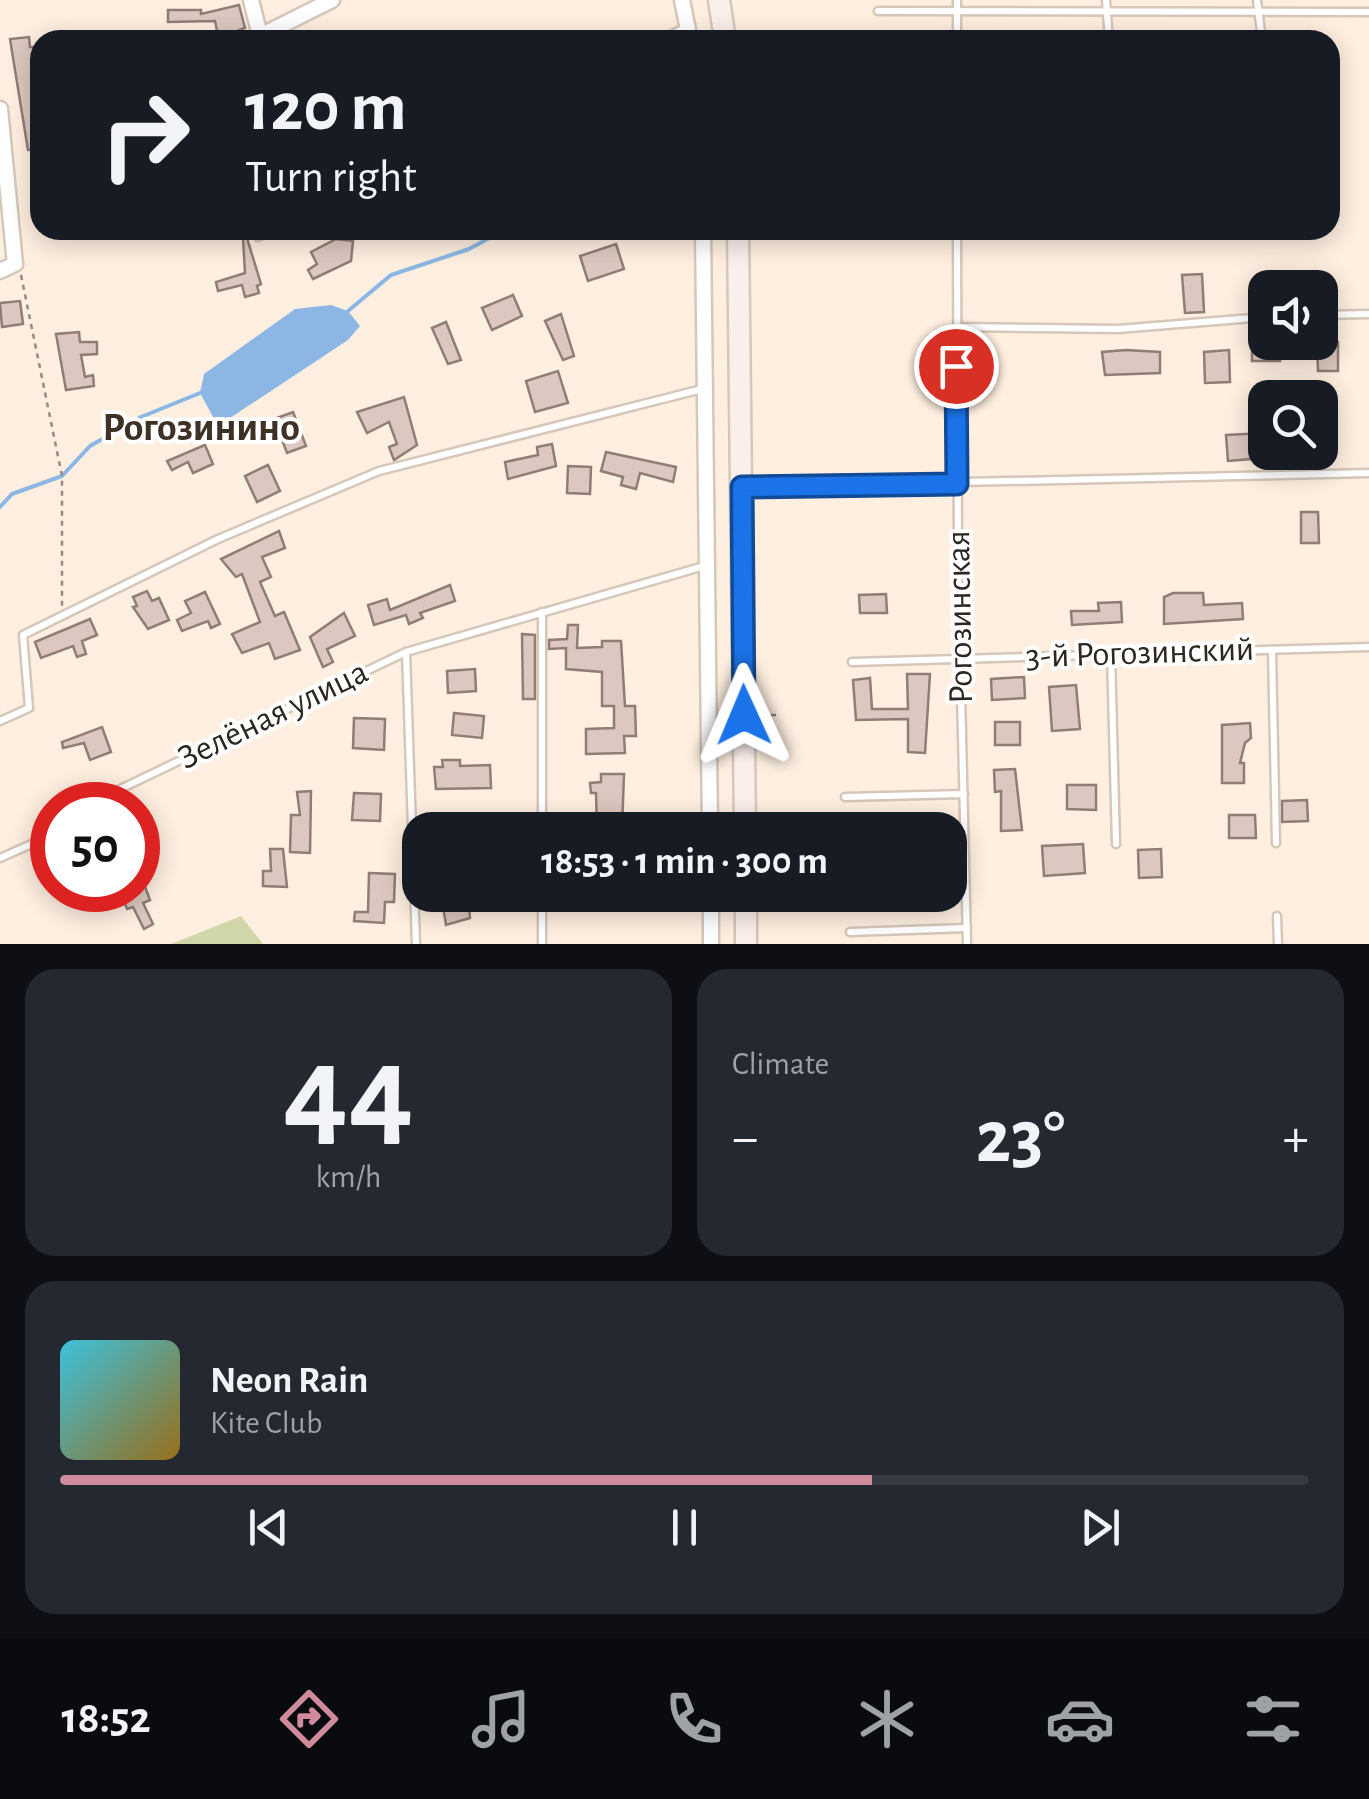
<!DOCTYPE html>
<meta charset="utf-8">
<style>
body{margin:0;font-family:"Alegreya Sans",sans-serif;background:#242831;color:#f1f3f6;height:100vh;display:flex;flex-direction:column;font-size:38px;white-space:nowrap}
*{box-sizing:border-box;margin:0}
p{font-size:32px;color:#9ea1a6}
.icon{flex:none;width:55px;height:55px;fill:none;stroke:currentColor;stroke-width:2;stroke-linecap:round;stroke-linejoin:round}
.map{position:relative;height:944px;overflow:hidden}
.panel{display:flex;flex-direction:column;gap:25px;padding:25px;background:#0d0f14;flex:1}
.panel>*{flex:none}
.hud{position:absolute;left:30px;top:30px;width:1310px;height:210px;border-radius:30px;box-shadow:0 5px 25px #0003;background:#171b24;color:#f1f3f6;overflow:hidden}
.tools{position:absolute;left:1248px;top:270px;display:grid;gap:20px}
.tools a{display:grid;place-items:center;width:90px;height:90px;border-radius:20px;background:#171b24;box-shadow:0 5px 25px #0003;font-size:50px}
.speed{position:absolute;left:30px;top:782px;display:flex;gap:20px;font-size:50px;font-weight:700;text-align:center}
.speed>*{display:grid;place-content:center;width:130px;height:130px;border-radius:50%;background:#171b24;box-shadow:0 5px 25px #0003;line-height:1}
.speed .limit{border:15px solid #d22;background:#fff;color:#111}
.pin{position:absolute;display:grid;place-items:center;width:85px;height:85px;color:#fff;margin:-42px;border:5px solid #fff;border-radius:50%;box-shadow:0 2px 10px #0007}
.me{position:absolute;width:110px;margin:-55px;rotate:359deg;stroke-linejoin:round;filter:drop-shadow(0 0 8px #0008)}
.turn{display:flex;align-items:center;gap:35px;height:210px;padding:0 50px;font-size:45px}
.turn .icon{width:130px;height:130px;stroke-width:2.5}
.turn b{display:block;font-size:70px;line-height:85px}
.big{font-size:75px;font-weight:600;line-height:1.1}
.panel .card{flex:1;display:flex;flex-direction:column;justify-content:center;gap:15px;min-width:0;padding:0 35px;border-radius:30px;background:#242831}
.panel .dial{align-items:center;gap:0}
.dial b{font-size:130px;line-height:1}
.song{display:flex;align-items:center;gap:30px}
.cover{width:120px;height:120px;border-radius:15px;background:linear-gradient(135deg,hsl(190 70% 55%),hsl(40 70% 35%))}
.played{height:10px;border-radius:5px;background:linear-gradient(90deg,#cf8a9c 65%,#363941 65%)}
.keys{display:flex;justify-content:space-around;direction:ltr}
.heat{display:flex;justify-content:space-between;align-items:center;font-size:55px;direction:ltr}
.panel .tiles{flex:1;display:grid;gap:25px;grid-template-columns:1fr 1fr}
.card:last-child{grid-column:span 2}
.trip{position:absolute;left:402px;top:812px;width:565px;height:100px;border-radius:30px;background:#171b24;box-shadow:0 5px 25px #0003;font-weight:600;line-height:100px;text-align:center}
.dock{display:flex;height:160px;justify-content:space-around;align-items:center;background:#090b0e;color:#9ea1a6}
.dock .icon{width:70px;height:70px}
.dock .selected{color:#cf8a9c}
.dock b{font-size:45px;color:#f1f3f6}
.map>svg:first-child{display:block}
.green{fill:#d2d7a9}
.water{fill:#8cb7e5}
.lines{fill:none;stroke-linecap:round;stroke-linejoin:round}
.stream{stroke:#8cb7e5;stroke-width:4}
.building{fill:#dcc8c0;stroke:#907d76;stroke-width:2.5}
.lane-casing{stroke:#d5c7b9;stroke-width:11}
.street-casing{stroke:#d5c7b9;stroke-width:19}
.secondary-casing{stroke:#d5c7b9;stroke-width:25}
.path{stroke:#948a7f;stroke-width:2.5;stroke-dasharray:5 5;stroke-linecap:butt}
.lane{stroke:#fff;stroke-width:6}
.street{stroke:#fff;stroke-width:14}
.secondary{stroke:#fbefeb;stroke-width:20}
.route-casing{stroke:#114b97;stroke-width:25}
.route{stroke:#1a73e8;stroke-width:18}
.labels{text-anchor:middle;dominant-baseline:central;stroke-width:8;stroke-linejoin:round;paint-order:stroke}
.street-label{font-size:35px;fill:#2c2721;stroke:#fff}
.quarter-label{font-size:40px;font-weight:bold;fill:#3e3227;stroke:#fff}
</style>
<div class="map">
<svg width="1369" height="944" viewBox="0 0 1369 944">
<rect width="100%" height="100%" fill="#feefe0"/>
<polygon class="green" points="241,916 263,944 171,944"/>
<polygon class="water" points="331,305 348,311 360,326 348,340 218,426 200,393 204,374 295,309"/>
<g class="lines">
<g class="stream">
<polyline points="348,311 391,275 469,249 504,230"/>
<polyline points="0,507 12,494 62,476 90,446 141,417 200,393"/>
</g>
</g>
<g class="building">
<polygon points="239,5 245,28 239,30 241,40 219,40 215,21 168,22 168,10 201,10 201,14"/>
<polygon points="29,37 30,47 37,47 40,75 40,149 28,150 10,39"/>
<polygon points="247,238 261,284 257,286 259,293 245,297 242,285 218,291 216,282 245,273 243,239"/>
<polygon points="336,239 353,241 351,261 313,279 308,270 317,264 311,252"/>
<polygon points="616,244 624,269 588,281 580,256"/>
<polygon points="1202,274 1204,312 1185,313 1182,275"/>
<polygon points="513,295 522,316 492,330 482,308"/>
<polygon points="20,301 23,324 2,327 0,303"/>
<polygon points="561,314 574,356 563,360 545,321"/>
<polygon points="446,322 461,360 448,364 432,328"/>
<polygon points="79,332 80,342 97,342 97,354 81,355 85,377 93,375 94,386 66,390 56,334"/>
<polygon points="1252,339 1280,342 1280,361 1252,361"/>
<polygon points="1338,342 1338,371 1318,371 1317,343"/>
<polygon points="1126,350 1160,352 1160,373 1105,375 1102,352"/>
<polygon points="1229,350 1230,382 1205,383 1204,352"/>
<polygon points="558,371 568,403 535,412 526,381"/>
<polygon points="404,397 417,445 394,460 389,447 397,444 389,422 367,433 357,412"/>
<polygon points="293,412 306,446 287,453 274,419"/>
<polygon points="1265,433 1265,451 1250,451 1251,459 1228,461 1226,435"/>
<polygon points="552,444 556,466 508,479 505,462 538,455 537,447"/>
<polygon points="205,445 213,464 193,473 188,462 172,470 167,461"/>
<polygon points="606,452 676,467 673,482 640,473 636,489 621,485 623,477 601,471"/>
<polygon points="268,465 280,491 257,502 245,476"/>
<polygon points="568,466 591,467 590,494 567,493"/>
<polygon points="1301,512 1318,512 1319,543 1301,543"/>
<polygon points="279,531 285,548 262,557 271,577 260,582 275,616 284,612 300,650 275,659 269,643 242,653 232,634 260,622 242,574 236,577 221,559"/>
<polygon points="450,585 455,601 420,613 423,618 409,624 406,615 374,625 368,605 387,599 390,610"/>
<polygon points="147,591 152,601 159,598 169,620 148,629 133,607 137,606 133,597"/>
<polygon points="205,592 220,624 211,628 208,621 182,631 177,620 191,613 185,601"/>
<polygon points="1173,593 1203,593 1204,605 1242,603 1243,619 1164,624 1164,597"/>
<polygon points="886,594 887,613 860,613 859,595"/>
<polygon points="1121,602 1122,622 1072,625 1071,611 1099,611 1098,603"/>
<polygon points="344,613 355,636 327,649 333,662 323,667 310,637"/>
<polygon points="90,619 97,635 82,641 86,654 77,657 73,646 41,658 35,642"/>
<polygon points="568,625 578,625 577,648 602,647 602,641 621,641 625,706 635,706 636,736 624,736 625,753 586,754 586,729 614,728 614,706 602,706 602,672 566,669 566,648 549,649 549,640 567,639"/>
<polygon points="522,634 535,635 535,699 523,699"/>
<polygon points="475,669 476,691 448,693 447,671"/>
<polygon points="907,674 930,674 925,753 908,752 908,719 856,720 853,680 870,678 872,709 908,709"/>
<polygon points="1024,677 1025,698 992,700 991,679"/>
<polygon points="1076,685 1080,729 1052,731 1049,687"/>
<polygon points="454,713 484,716 482,738 452,735"/>
<polygon points="354,718 385,719 384,750 353,748"/>
<rect x="995" y="722" width="25" height="23"/>
<polygon points="1250,723 1251,738 1245,743 1240,763 1244,763 1244,783 1222,783 1222,725"/>
<polygon points="102,727 111,752 90,760 84,743 63,748 62,742"/>
<polygon points="442,760 460,760 460,766 490,765 491,788 436,789 434,767 443,767"/>
<polygon points="1015,769 1022,830 1001,831 1001,791 995,792 994,770"/>
<polygon points="601,774 624,774 622,830 597,830 596,793 591,793 590,783 601,782"/>
<polygon points="1067,785 1096,785 1096,810 1067,809"/>
<polygon points="311,791 310,853 290,852 291,815 300,815 297,792"/>
<polygon points="354,793 381,794 380,821 352,820"/>
<polygon points="1307,800 1308,821 1282,822 1282,801"/>
<polygon points="1229,815 1255,815 1256,838 1229,838"/>
<polygon points="1083,844 1085,873 1044,876 1042,846"/>
<polygon points="270,849 283,849 287,887 263,886 263,871 271,871"/>
<polygon points="1161,849 1162,877 1139,878 1138,850"/>
<polygon points="138,868 150,900 143,903 153,924 144,929 133,907 127,909 120,890 138,890"/>
<polygon points="369,873 395,874 394,902 385,902 384,923 354,921 355,912 368,912"/>
<polygon points="441,895 468,895 470,918 446,925"/>
</g>
<g class="lines">
<g class="lane-casing">
<g id="lane">
<polyline points="1106,0 1109,40"/>
<polyline points="1257,0 1262,40"/>
<polyline points="878,11 1369,12"/>
<polyline points="660,40 687,27"/>
<polyline points="957,40 957,0"/>
<polyline points="957,230 958,567 967,944"/>
<polyline points="258,237 273,230"/>
<polyline points="1320,315 1369,314"/>
<polyline points="957,327 1118,329 1265,317"/>
<polyline points="744,487 1369,473"/>
<polyline points="542,612 542,830"/>
<polyline points="1272,650 1276,843"/>
<polyline points="406,652 416,944"/>
<polyline points="1111,654 1116,844"/>
<polyline points="852,662 1369,647"/>
<polyline points="0,721 29,708 23,635 218,539 379,471 706,388"/>
<polyline points="845,797 964,794"/>
<polyline points="87,805 406,652 704,566"/>
<polyline points="0,858 52,835"/>
<polyline points="542,895 542,944"/>
<polyline points="1277,916 1278,944"/>
<polyline points="850,932 967,928"/>
</g>
</g>
<g class="street-casing">
<g id="street">
<polyline points="251,0 260,36 332,0"/>
<polyline points="682,0 690,40"/>
<polyline points="0,109 15,264 0,271"/>
<polyline points="703,230 710,830"/>
<polyline points="711,895 711,944"/>
</g>
</g>
<g class="secondary-casing">
<g id="secondary">
<polyline points="719,0 725,40"/>
<polyline points="738,230 745,830"/>
<polyline points="746,895 746,944"/>
</g>
</g>
<g class="path">
<polyline points="21,275 62,476 62,607"/>
<polyline points="761,715 777,715"/>
</g>
<use href="#lane" class="lane"/>
<use href="#street" class="street"/>
<use href="#secondary" class="secondary"/>
</g>
<g class="lines">
<g class="route-casing">
<polyline id="route" points="744,715 742,487 957,484 956,366"/>
</g>
<use href="#route" class="route"/>
</g>
<g class="labels">
<g class="street-label">
<text transform="translate(960 617) rotate(-91)">Рогозинская</text>
<text transform="translate(1140 653) rotate(-2)">3-й Рогозинский</text>
<text transform="translate(273 715) rotate(-26)">Зелёная улица</text>
</g>
<g class="quarter-label">
<text x="201" y="428">Рогозинино</text>
</g>
</g>
</svg>
<div class="tools">
<a><svg class="icon" aria-label="sound" viewBox="0 0 24 24"><path d="M4 9h4l5-4v14l-5-4H4zM17 9q2 3 0 6"/></svg></a>
<a><svg class="icon" aria-label="search" viewBox="0 0 24 24"><circle cx="10" cy="10" r="6"/><path d="M15 15l6 6"/></svg></a>
</div>
<div class="speed"><div class="limit">50</div></div>
<div class="pin" style="left:956px;top:366px;background:#d93025"><svg class="icon" aria-label="arrive" viewBox="0 0 24 24"><path d="M6 21V4h12l-3 4 3 4H6"/></svg></div>
<svg class="me" style="left:744px;top:715px" viewBox="-20 -20 40 40"><path d="M0-17L14 15 0 8-14 15z" fill="#1a73e8" stroke="#fff" stroke-width="4"/></svg>
<div class="trip">18:53 · 1 min · 300 m</div>
<div class="hud">
<div class="turn"><svg class="icon" aria-label="right" viewBox="0 0 24 24"><path d="M7 20v-9h11M14 6l5 5-5 5"/></svg><div><b>120 m</b>Turn right</div></div>
</div>
</div>
<section class="panel">
<div class="tiles">
<div class="card dial"><b>44</b><p>km/h</p></div>
<div class="card"><p>Climate</p>
<div class="heat"><a>−</a><b class="big">23°</b><a>+</a></div>
</div>
<div class="card">
<div class="song"><i class="cover"></i><div><b>Neon Rain</b><p>Kite Club</p></div></div>
<div class="played"></div>
<div class="keys"><svg class="icon" aria-label="previous" viewBox="0 0 24 24"><path d="M18 5L8 12l10 7zM5 5v14"/></svg><svg class="icon" aria-label="pause" viewBox="0 0 24 24"><path d="M8 5v14M16 5v14"/></svg><svg class="icon" aria-label="next" viewBox="0 0 24 24"><path d="M6 5l10 7-10 7zM19 5v14"/></svg></div>
</div>
</div>
</section>
<nav class="dock">
<b>18:52</b>
<svg class="icon selected" aria-label="directions" viewBox="0 0 24 24"><path d="M12 3l9 9-9 9-9-9zM9 14v-3h6M13 9l2 2-2 2"/></svg>
<svg class="icon" aria-label="music" viewBox="0 0 24 24"><path d="M9 18V5l10-2v13"/><circle cx="6" cy="18" r="3"/><circle cx="16" cy="16" r="3"/></svg>
<svg class="icon" aria-label="phone" viewBox="0 0 24 24"><path d="M5 4h4l2 5-3 2q2 4 5 5l2-3 5 2v4C11 20 4 13 5 4z"/></svg>
<svg class="icon" aria-label="climate" viewBox="0 0 24 24"><path d="M12 3v18M4 7l16 10M4 17L20 7"/></svg>
<svg class="icon" aria-label="car" viewBox="0 0 24 24"><path d="M5 17H2v-5l4-1 3-4h7l3 4 3 1v5h-3M9 17h6M6 11h13"/><circle cx="7" cy="17" r="2"/><circle cx="17" cy="17" r="2"/></svg>
<svg class="icon" aria-label="filters" viewBox="0 0 24 24"><path d="M4 7h16M4 17h16"/><circle cx="9" cy="7" r="2"/><circle cx="15" cy="17" r="2"/></svg>
</nav>
